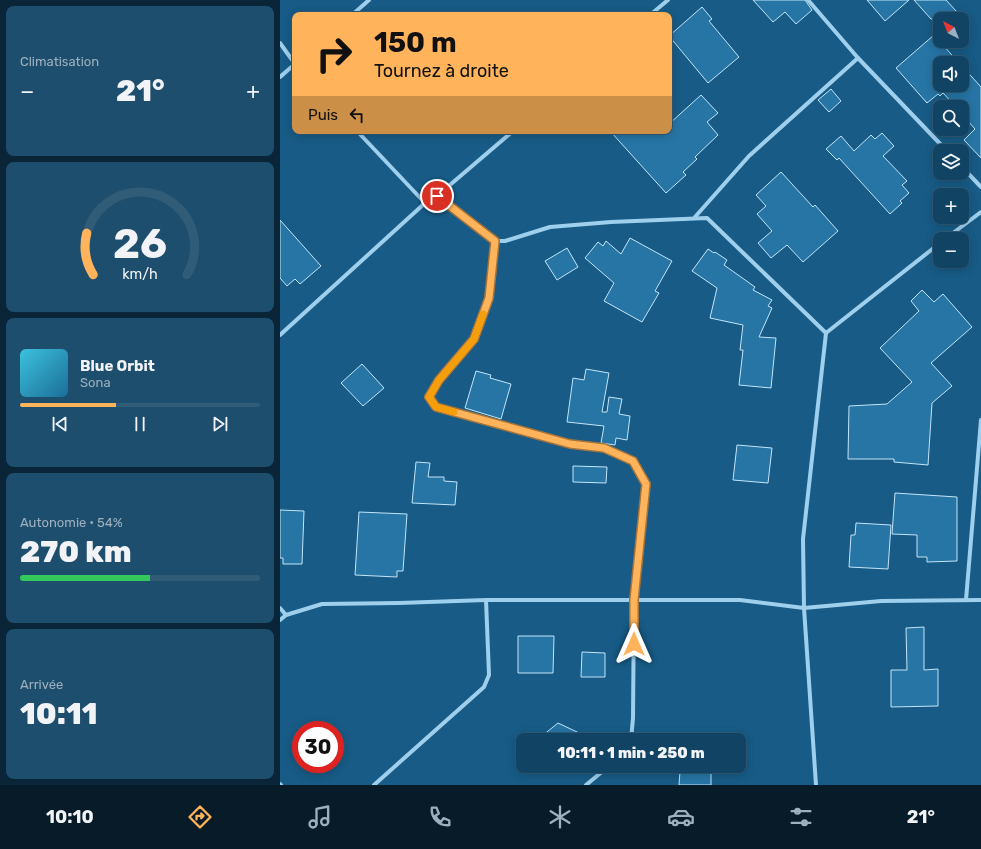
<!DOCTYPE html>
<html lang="fr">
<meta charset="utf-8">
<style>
body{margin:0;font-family:Rubik,sans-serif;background:#1e4e6d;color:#f1f3f6;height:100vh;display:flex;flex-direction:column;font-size:15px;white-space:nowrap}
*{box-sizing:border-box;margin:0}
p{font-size:13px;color:#9cb0bf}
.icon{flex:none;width:22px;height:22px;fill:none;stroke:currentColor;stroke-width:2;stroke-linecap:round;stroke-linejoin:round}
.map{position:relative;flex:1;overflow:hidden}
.side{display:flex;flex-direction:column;gap:6px;padding:6px;background:#092537;width:280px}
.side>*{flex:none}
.hud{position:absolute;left:12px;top:12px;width:380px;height:122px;border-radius:8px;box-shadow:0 2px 10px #0003,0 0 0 1px #305c78;background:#ffb35a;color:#111;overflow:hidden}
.needle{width:26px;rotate:318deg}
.fabs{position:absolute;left:653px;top:12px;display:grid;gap:8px}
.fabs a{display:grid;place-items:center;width:36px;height:36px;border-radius:8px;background:#114464;box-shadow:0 2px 10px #0003,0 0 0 1px #305c78;font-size:20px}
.speed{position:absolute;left:12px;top:721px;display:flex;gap:8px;font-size:20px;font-weight:700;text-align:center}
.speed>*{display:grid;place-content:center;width:52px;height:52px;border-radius:50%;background:#114464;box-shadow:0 2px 10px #0003,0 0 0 1px #305c78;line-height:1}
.speed .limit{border:6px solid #d22;background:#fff;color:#111}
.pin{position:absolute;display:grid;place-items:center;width:34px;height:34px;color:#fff;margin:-17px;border:2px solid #fff;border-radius:50%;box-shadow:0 1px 4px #0007}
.me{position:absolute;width:44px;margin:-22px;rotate:0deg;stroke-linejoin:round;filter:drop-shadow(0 0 3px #0008)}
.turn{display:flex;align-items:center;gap:14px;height:84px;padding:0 16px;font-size:18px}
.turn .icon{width:52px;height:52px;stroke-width:2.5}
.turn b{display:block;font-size:28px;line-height:34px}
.then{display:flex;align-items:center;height:38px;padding:0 16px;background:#0003;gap:8px;font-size:15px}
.big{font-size:30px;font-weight:800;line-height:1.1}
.side .widget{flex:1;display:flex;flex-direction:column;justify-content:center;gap:6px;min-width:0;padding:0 14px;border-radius:8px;background:#1e4e6d}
.side .dial{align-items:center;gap:0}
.dial svg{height:104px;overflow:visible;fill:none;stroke:#305c78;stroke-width:7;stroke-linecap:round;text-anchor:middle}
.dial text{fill:#f1f3f6;stroke:none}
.song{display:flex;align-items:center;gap:12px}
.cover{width:48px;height:48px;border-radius:6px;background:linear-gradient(135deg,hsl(190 70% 55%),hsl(200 70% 35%))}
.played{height:4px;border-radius:2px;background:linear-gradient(90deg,#ffb35a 40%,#305c78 40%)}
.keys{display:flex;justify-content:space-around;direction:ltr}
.heat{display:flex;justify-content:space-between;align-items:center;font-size:22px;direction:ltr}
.charge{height:6px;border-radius:3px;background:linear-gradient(90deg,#34c759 54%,#305c78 0)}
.trip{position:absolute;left:236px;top:733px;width:230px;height:40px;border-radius:8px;background:#114464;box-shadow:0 2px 10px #0003,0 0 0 1px #305c78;font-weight:800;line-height:40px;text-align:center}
.dock{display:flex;height:64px;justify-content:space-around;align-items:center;background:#071b28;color:#9cb0bf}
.dock .icon{width:28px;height:28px}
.dock .active{color:#ffb35a}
.dock b{font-size:18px;color:#f1f3f6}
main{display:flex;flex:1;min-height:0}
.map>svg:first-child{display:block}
.building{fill:#2675a5;stroke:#c3e5fa}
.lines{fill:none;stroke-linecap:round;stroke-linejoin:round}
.minor{stroke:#9ecfed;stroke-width:4}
.route-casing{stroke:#a6743a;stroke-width:10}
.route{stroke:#ffb35a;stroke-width:7}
.slow{stroke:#f59e0b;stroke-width:7}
</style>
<main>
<section class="side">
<div class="widget"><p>Climatisation</p>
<div class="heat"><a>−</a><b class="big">21°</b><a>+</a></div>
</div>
<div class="widget dial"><svg viewBox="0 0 100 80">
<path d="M14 69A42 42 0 1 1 86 69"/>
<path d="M14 69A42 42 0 0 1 9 37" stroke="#ffb35a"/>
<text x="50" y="56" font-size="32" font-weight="700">26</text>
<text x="50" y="72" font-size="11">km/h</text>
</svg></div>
<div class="widget">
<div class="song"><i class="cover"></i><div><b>Blue Orbit</b><p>Sona</p></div></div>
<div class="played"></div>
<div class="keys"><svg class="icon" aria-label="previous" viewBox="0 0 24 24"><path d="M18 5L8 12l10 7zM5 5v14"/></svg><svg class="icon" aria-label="pause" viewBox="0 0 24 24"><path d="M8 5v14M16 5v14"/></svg><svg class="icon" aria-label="next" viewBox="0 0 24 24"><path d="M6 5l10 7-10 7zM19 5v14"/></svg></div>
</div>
<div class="widget"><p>Autonomie · 54%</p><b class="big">270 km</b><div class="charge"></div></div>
<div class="widget"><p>Arrivée</p><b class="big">10:11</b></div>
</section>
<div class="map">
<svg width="701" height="785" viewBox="0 0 701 785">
<rect width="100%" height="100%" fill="#175b86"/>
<g class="building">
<polygon points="473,0 525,0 532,10 516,24 505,12 493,22"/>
<polygon points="587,0 629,0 605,21"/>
<polygon points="634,0 666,0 677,12 670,19 651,19"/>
<polygon points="422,7 432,19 429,21 459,57 428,83 389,36"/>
<polygon points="654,35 679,63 660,63 660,85 682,85 682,66 701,87 701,158 684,140 695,129 682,114 682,107 676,107 663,93 660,96 658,94 647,103 616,68"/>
<polygon points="551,89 561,101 549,112 538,100"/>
<polygon points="421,95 438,113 427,122 438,135 415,157 417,159 403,172 406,175 386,193 330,131 389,131 389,124"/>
<polygon points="602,133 614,146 603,156 627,181 622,185 629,193 620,201 622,203 610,214 559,158 557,160 546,149 561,136 574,151 591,135 595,139"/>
<polygon points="501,172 533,207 535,205 558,231 523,262 507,245 491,258 478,243 492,231 477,214 486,206 476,195"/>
<polygon points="0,220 41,266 20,284 15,279 7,286 0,278"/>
<polygon points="350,238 392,261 375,291 379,293 362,322 324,301 334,283 305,258 318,242 323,246 326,241 341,254"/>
<polygon points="287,248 298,267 277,280 265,261"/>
<polygon points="428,249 434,253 435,252 447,260 444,265 475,287 473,290 492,300 488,306 492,308 479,337 496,338 491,388 459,385 463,350 460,350 463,325 430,318 437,288 412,271"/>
<polygon points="642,290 654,302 663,294 692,327 651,363 672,386 652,403 648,465 614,462 614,459 568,459 569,406 607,404 632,382 600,348 639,311 631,301"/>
<polygon points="82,364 104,388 83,406 61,383"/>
<polygon points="306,369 329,373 322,412 327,412 329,397 342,399 339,414 350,416 347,440 336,438 335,445 321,443 324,426 287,422 293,378 304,380"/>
<polygon points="196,371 211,375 210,378 231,384 221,419 185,408"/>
<polygon points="457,445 492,448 488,483 453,480"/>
<polygon points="136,462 150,463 148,477 164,477 164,481 177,482 175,505 132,503"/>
<polygon points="293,466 327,467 326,483 293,482"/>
<polygon points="615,493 677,497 677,561 647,562 647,557 637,557 637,535 612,534"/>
<polygon points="0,510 24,511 22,564 3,564 3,558 0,558"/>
<polygon points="79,512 127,514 123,571 117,571 117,577 75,575"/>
<polygon points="576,523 611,525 608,569 569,567 571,535 575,535"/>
<polygon points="644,627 644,670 658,669 658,706 611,707 611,670 627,670 626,628"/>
<polygon points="238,636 274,636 273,673 238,673"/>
<polygon points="302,652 325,653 325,677 301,677"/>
<polygon points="278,723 314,740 257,740"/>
<polygon points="414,734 431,734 431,740 394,740 394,735 414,736"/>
<polygon points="394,766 431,766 431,785 399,785 400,771 393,771"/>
</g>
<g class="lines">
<g class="minor">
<polyline points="528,0 578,58 667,151"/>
<polyline points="72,15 89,0"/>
<polyline points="370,15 388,0"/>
<polyline points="0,43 15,64 0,77"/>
<polyline points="77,131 145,203"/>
<polyline points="682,167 701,187"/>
<polyline points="157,196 215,241 225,241 270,227 331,222 427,218 546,333 523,539 524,608 536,785"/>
<polyline points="415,217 469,156 578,58"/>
<polyline points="665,239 701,212"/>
<polyline points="215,241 209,298 194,339 159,379 149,397 156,407 290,444 324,448 353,461 366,484 354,600 353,718 351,740"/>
<polyline points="546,333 660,243"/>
<polyline points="0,335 145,203 157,196 233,131"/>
<polyline points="686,600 701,420"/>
<polyline points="0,608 6,615"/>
<polyline points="0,620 6,615 42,604 119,603 206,600 460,600 524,608 601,601 701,600"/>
<polyline points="0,784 1,785"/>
<polyline points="94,785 204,687 209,675 206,600"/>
<polyline points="306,785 329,766"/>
</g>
</g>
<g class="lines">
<g class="route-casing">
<polyline id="route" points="157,196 215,241 209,298 194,339 159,380 149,397 156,407 290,444 324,448 353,461 366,484 354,600 354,644"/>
</g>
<use href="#route" class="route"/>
<polyline class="slow" points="174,412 156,407 149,397 159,380 194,339 203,314"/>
</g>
</svg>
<div class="fabs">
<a><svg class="needle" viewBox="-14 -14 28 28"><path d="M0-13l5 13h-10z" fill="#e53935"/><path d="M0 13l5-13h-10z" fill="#9cb0bf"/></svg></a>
<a><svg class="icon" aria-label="sound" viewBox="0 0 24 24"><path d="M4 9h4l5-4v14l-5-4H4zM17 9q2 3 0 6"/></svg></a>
<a><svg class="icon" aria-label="search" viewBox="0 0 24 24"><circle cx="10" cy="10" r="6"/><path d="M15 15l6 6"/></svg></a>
<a><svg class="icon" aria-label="layers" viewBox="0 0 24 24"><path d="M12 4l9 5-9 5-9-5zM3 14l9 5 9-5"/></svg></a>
<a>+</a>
<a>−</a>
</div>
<div class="speed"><div class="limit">30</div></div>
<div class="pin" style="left:157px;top:196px;background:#d93025"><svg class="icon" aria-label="arrive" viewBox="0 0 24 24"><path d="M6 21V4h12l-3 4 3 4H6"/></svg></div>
<svg class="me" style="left:354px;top:644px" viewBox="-20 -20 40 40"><path d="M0-17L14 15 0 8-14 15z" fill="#ffb35a" stroke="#fff" stroke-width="4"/></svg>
<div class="trip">10:11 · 1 min · 250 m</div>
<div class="hud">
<div class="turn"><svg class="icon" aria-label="right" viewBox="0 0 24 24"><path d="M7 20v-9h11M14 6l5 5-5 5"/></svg><div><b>150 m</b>Tournez à droite</div></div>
<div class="then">Puis<svg class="icon" aria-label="left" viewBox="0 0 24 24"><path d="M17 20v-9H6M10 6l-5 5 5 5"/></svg></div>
</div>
</div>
</main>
<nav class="dock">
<b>10:10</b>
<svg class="icon active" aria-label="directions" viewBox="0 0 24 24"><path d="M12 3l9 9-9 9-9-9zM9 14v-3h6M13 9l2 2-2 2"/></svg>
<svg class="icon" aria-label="music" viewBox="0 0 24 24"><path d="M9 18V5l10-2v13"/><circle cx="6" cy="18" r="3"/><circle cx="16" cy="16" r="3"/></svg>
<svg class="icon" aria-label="phone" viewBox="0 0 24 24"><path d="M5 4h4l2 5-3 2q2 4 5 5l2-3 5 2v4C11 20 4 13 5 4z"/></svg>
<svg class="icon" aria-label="climate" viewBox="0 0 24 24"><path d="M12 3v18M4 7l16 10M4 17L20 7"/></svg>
<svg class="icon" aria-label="car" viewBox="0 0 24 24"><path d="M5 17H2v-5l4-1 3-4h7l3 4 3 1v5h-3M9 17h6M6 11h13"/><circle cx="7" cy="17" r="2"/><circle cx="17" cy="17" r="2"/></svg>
<svg class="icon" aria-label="filters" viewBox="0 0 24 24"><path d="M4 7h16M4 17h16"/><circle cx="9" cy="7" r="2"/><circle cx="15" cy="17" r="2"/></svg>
<b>21°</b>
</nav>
